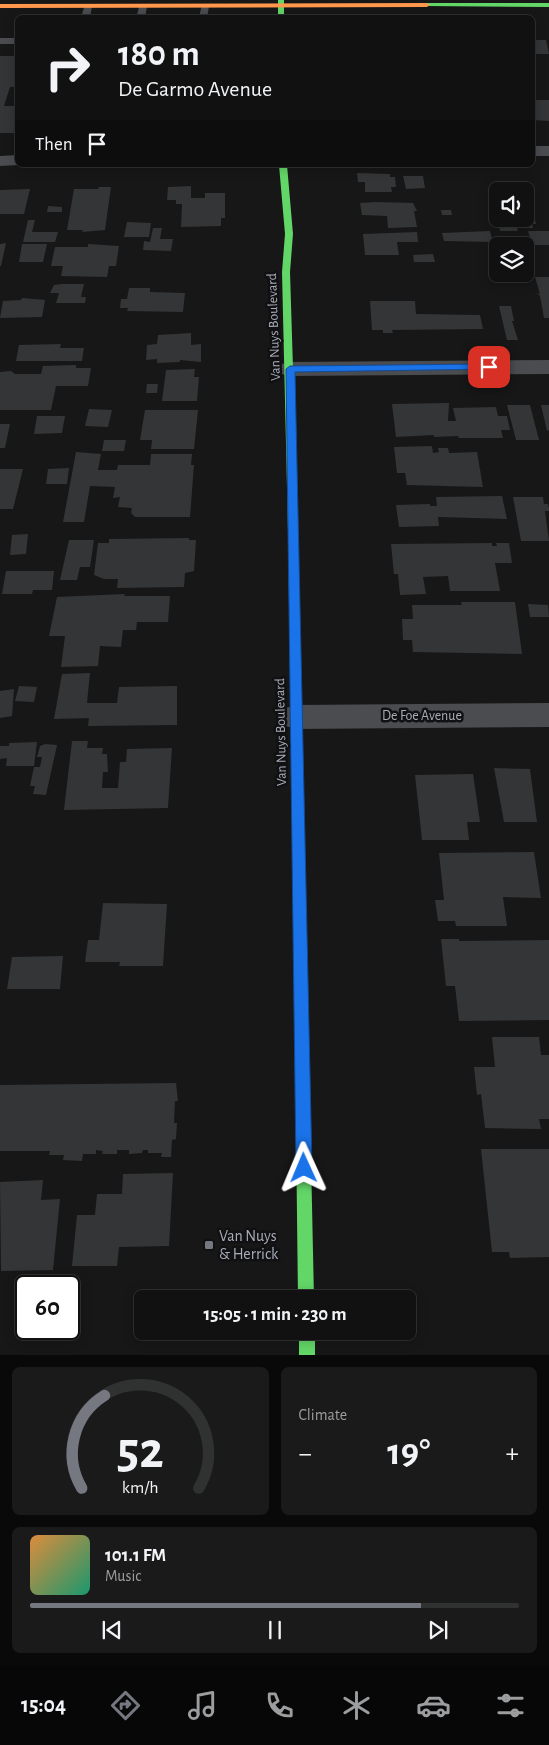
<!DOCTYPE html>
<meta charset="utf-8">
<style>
body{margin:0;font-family:"Alegreya Sans",sans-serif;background:#1a1a1a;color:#f1f3f6;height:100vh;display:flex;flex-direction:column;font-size:19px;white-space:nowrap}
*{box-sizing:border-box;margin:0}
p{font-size:16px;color:#9c9d9f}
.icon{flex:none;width:28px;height:28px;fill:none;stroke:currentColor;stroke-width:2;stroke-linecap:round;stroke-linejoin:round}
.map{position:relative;height:1355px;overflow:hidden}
.side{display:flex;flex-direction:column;gap:12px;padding:12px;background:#090909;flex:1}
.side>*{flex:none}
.hud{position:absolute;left:15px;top:15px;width:520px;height:152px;border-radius:8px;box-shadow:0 2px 12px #0003,0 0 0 1px #303131;background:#111;color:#f1f3f6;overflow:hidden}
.tools{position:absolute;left:489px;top:182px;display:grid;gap:10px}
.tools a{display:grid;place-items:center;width:45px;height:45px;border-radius:8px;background:#111;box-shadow:0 2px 12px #0003,0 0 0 1px #303131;font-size:25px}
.speed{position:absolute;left:15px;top:1275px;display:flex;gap:10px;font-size:25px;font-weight:700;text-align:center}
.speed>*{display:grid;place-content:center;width:65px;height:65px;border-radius:50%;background:#111;box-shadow:0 2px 12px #0003,0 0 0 1px #303131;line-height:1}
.speed .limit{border:2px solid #111;border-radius:8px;background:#fff;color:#111}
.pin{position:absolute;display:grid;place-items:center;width:42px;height:42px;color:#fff;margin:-21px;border-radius:10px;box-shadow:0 2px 8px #0006}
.me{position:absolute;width:55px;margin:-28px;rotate:359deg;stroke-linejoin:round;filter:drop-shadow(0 0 4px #0008)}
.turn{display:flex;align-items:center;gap:18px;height:105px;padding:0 20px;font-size:22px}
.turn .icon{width:65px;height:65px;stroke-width:2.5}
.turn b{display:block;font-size:35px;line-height:42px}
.then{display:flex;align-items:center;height:48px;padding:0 20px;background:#0003;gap:10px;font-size:19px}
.big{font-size:38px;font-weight:700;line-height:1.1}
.side .widget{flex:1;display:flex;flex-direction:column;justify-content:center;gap:8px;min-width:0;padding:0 18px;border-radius:8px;background:#1a1a1a}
.side .dial{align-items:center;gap:0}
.dial svg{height:130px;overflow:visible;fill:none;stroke:#303131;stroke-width:7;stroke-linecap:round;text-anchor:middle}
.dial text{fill:#f1f3f6;stroke:none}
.song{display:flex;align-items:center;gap:15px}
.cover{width:60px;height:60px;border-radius:8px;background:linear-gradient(135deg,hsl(30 70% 55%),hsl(160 70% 35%))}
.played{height:5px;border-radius:2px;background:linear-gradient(90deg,#757880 80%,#303131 80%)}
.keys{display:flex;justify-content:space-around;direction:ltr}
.heat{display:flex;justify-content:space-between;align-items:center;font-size:28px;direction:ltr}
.side .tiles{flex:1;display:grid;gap:12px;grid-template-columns:1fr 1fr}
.widget:last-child{grid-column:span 2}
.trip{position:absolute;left:134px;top:1290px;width:282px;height:50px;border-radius:8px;background:#111;box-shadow:0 2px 12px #0003,0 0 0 1px #303131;font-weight:700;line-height:50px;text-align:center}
.dock{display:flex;height:80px;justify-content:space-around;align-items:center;background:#070707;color:#9c9d9f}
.dock .icon{width:35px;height:35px}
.dock .selected{color:#757880}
.dock b{font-size:22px;color:#f1f3f6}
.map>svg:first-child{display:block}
.building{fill:#343537}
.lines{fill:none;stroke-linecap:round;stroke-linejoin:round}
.lane{fill:#4b4c50;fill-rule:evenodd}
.street{fill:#4b4c50;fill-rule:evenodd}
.fast{fill:#63d668;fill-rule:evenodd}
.slow{fill:#ff974d;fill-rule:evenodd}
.route{fill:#1a73e8;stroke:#114b97}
.poi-dot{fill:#757880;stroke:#111113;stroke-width:2}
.labels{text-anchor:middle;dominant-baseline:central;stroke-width:5;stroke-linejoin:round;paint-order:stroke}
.street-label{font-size:14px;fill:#a8adb8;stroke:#111113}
.near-poi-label{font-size:16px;fill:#a8adb8;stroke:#111113;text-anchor:start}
</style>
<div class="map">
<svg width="549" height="1355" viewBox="0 0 549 1355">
<rect width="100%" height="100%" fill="#171717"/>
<g class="building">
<polygon points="532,40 546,40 549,54 532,54"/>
<polygon points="0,56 18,56 18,87 10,87 4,106 18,106 18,133 0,133"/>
<polygon points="533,95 535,100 549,100 549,121 532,120"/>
<polygon points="357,173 390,174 390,177 395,177 396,187 391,187 392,192 365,192 365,182 358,182"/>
<polygon points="403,176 423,176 425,188 406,189"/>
<polygon points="191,186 191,198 205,198 205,193 225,193 225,218 221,218 221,226 181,227 182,204 176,204 176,200 167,200 168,187"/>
<polygon points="99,187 111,187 105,230 82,232 83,230 67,230 74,189 98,189"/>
<polygon points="488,188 498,188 498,201 490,201"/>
<polygon points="30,189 24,214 0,214 0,190"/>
<polygon points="376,202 413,203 417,211 414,211 417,227 388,228 387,216 362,215 360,203"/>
<polygon points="48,206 62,207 62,212 47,212"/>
<polygon points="525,207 532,207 536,224 532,224 533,228 517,228 518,231 500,231 498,221 503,221 502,219 525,219"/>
<polygon points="441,210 451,210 452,215 442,215"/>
<polygon points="28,220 35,220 32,232 58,232 55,242 23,242"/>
<polygon points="127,222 151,223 149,237 124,237"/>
<polygon points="153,228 162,228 160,239 173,239 171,251 143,250 144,241 150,242"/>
<polygon points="490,231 493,242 444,241 442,233"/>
<polygon points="528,231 549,231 549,245 532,245"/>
<polygon points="417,232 418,242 397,242 399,255 365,255 363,234"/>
<polygon points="501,239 516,239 517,245 502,245"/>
<polygon points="6,243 1,266 0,266 0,244"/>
<polygon points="22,244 47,244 43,262 19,262"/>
<polygon points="88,244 119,246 116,266 109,266 107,277 61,276 63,266 51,266 55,247 88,247"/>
<polygon points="433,254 435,262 414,262 413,255"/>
<polygon points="535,277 549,277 549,318 544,318 540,296 537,293 540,294"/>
<polygon points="62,284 84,284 81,297 86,297 85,303 56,303 59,293 50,293 54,285"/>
<polygon points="129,288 150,288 150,292 185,293 183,312 127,311 128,308 120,308 121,299 127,299"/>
<polygon points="22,298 45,300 42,317 0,318 3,301 21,300"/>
<polygon points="370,301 415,301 416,314 480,315 483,329 392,330 393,333 383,333 383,330 372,330"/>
<polygon points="499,306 511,306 514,321 512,321 518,340 507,340"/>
<polygon points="191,333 191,345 201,344 201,362 180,360 180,362 157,363 157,359 146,360 147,345 157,344 158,335"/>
<polygon points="61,344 60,348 84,348 82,361 16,361 19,345"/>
<polygon points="76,365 76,368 91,368 88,386 56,386 51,410 0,410 0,372 11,371 15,374 41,374 43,366"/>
<polygon points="195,369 194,377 199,377 197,401 162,401 166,370"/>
<polygon points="147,384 158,384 157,393 146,393"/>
<polygon points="449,403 448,421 456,421 453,408 496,407 498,416 507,416 510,430 501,430 503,438 459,438 458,436 434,437 434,435 396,437 392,404"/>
<polygon points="507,405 530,405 539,440 516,440"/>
<polygon points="541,405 549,405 549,430 547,431"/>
<polygon points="89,409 112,410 108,427 85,426"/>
<polygon points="145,410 198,410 194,449 151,449 152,440 140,440"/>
<polygon points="37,416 65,416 62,433 34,434"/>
<polygon points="0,424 10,424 5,448 0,448"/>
<polygon points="104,440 126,440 124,451 102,451"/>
<polygon points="432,446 433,453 439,452 438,448 448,448 449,453 477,452 483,487 407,485 405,473 397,473 394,447"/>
<polygon points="76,452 101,454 98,470 117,470 118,465 150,465 151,454 192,454 191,465 194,465 190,517 135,517 131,513 132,508 118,507 120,497 113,498 115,487 90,486 84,522 63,522"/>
<polygon points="69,468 67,484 46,484 48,469"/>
<polygon points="0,469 23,469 13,509 0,509"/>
<polygon points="502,496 507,519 438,517 439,526 399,527 396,505 430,504 430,506 437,506 436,497"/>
<polygon points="513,497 543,497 544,504 548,504 549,508 549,511 545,511 549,541 521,541"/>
<polygon points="28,534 26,554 10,555 12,535"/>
<polygon points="189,538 189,540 196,540 194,571 185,573 184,587 117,588 118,579 104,579 94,575 98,543 109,543 109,539"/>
<polygon points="69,540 94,540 90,567 80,567 77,580 60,580"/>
<polygon points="492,543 492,546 497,546 496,543 509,543 512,563 495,563 500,591 450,591 448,576 423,577 426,594 400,595 398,574 394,574 391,544"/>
<polygon points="6,571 54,571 52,590 33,590 32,594 2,594"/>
<polygon points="125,594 124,596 170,596 168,622 137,622 136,630 123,630 121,647 100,646 98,666 61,667 65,636 49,636 57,597"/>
<polygon points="461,602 515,602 522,654 413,652 412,640 403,640 402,619 413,619 412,605 462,605"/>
<polygon points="528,604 548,605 549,617 530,617"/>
<polygon points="90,673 87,703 117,703 119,687 177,686 177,725 88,726 89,718 54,719 62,674"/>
<polygon points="19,686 37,687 34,702 15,701"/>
<polygon points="14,689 12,716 0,718 0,691"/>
<polygon points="72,741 88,741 87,748 103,748 102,754 107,754 108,772 103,772 102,788 118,788 120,762 126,762 127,749 172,748 168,808 64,810"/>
<polygon points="37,742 34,766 6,766 7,758 0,759 0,746 9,746 9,743"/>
<polygon points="45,744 57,745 46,795 33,794 35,786 30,786 34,767 40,767 42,757 37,757 40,746"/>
<polygon points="494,768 530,769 537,822 504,822"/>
<polygon points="473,774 480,822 467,822 469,840 422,840 415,775"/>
<polygon points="534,852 541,898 503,897 507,926 456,926 455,921 438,921 435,900 444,900 439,853"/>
<polygon points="103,903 167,904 163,966 119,966 120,962 85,962 88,940 99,940"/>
<polygon points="441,939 459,939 459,941 549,940 549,1020 459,1021 455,986 446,986"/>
<polygon points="63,956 60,989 7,989 12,957"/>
<polygon points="492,1037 539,1037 541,1055 549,1055 549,1119 539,1119 541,1129 485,1128 481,1094 477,1095 474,1067 495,1067"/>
<polygon points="176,1083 178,1101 175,1101 174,1123 177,1123 176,1139 172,1140 171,1157 161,1157 162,1153 148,1153 148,1150 143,1150 142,1153 129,1154 129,1150 117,1150 117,1154 102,1154 103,1151 96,1150 96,1154 83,1154 82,1161 63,1160 64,1155 49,1155 50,1151 0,1151 0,1085"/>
<polygon points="481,1149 549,1149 549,1257 510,1258 509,1252 492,1252"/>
<polygon points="173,1173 169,1246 119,1247 117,1266 72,1266 77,1215 95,1215 97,1194 122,1194 123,1174"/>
<polygon points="43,1180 41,1200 60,1199 53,1270 1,1271 0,1182"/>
</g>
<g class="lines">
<g class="lane">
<polygon points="85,4 92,6 90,18 81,18"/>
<polygon points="140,4 147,6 145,18 136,18"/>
<polygon points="202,4 209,6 207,18 199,18"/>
<rect x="0" y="38" width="18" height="6"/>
</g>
<g class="street">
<rect x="532" y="146" width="17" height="10"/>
<polygon points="18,155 19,165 0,166 0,156"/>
<polygon points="549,360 549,374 290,376 282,374 279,369 282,364 290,362"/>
<polygon points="549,703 549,727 296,729 286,726 282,717 286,708 296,705"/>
</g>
<g class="fast">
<rect x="278" y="0" width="6" height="18"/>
<polygon points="427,3 549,3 549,7 425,6 424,5"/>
<polygon points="279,165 287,165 293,234 290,272 298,530 293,534 288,530 282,272 285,234"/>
<polygon points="299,870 304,872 305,876 314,1299 298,1299 293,876 294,872"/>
<rect x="299" y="1331" width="16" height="24"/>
</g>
<g class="slow">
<polygon points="0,4 427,3 430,5 427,7 0,8"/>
<polygon points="293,526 298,530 305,876 304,880 299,882 294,880 293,876 288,530"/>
</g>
</g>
<polygon class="route" points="489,364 493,365 493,369 295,372 312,1168 310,1173 304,1176 299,1173 296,1168 286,369 290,366"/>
<rect class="poi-dot" x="204" y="1240" width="10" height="10" rx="2.5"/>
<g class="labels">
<g class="street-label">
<text transform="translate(274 327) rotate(-92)">Van Nuys Boulevard</text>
<text x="422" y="716">De Foe Avenue</text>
<text transform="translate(281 732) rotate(-91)">Van Nuys Boulevard</text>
</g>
<g class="near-poi-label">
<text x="219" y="1236">Van Nuys<tspan x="219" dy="18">&amp; Herrick</tspan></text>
</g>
</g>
</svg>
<div class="tools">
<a><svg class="icon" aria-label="sound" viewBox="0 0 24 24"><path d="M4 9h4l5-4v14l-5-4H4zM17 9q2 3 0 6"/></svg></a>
<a><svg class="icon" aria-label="layers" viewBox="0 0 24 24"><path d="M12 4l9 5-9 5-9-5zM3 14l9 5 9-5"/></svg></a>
</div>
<div class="speed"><div class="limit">60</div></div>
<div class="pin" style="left:489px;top:367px;background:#d93025"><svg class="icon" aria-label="arrive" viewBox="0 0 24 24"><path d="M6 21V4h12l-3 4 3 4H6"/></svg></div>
<svg class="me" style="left:304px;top:1168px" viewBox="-20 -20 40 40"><path d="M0-17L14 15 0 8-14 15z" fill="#1a73e8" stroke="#fff" stroke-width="4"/></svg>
<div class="trip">15:05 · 1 min · 230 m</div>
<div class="hud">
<div class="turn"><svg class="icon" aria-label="right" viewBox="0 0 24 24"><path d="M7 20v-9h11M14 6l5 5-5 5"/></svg><div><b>180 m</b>De Garmo Avenue</div></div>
<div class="then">Then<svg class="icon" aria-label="arrive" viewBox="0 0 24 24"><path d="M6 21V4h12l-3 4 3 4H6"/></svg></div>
</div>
</div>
<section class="side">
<div class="tiles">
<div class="widget dial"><svg viewBox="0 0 100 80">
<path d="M14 69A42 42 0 1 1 86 69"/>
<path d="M14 69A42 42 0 0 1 28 12" stroke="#757880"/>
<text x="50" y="56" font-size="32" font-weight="700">52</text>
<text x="50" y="72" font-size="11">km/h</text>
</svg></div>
<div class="widget"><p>Climate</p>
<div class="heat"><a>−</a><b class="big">19°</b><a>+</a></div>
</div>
<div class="widget">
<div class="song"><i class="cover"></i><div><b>101.1 FM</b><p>Music</p></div></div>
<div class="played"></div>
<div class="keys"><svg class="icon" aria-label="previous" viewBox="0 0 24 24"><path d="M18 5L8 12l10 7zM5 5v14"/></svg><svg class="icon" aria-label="pause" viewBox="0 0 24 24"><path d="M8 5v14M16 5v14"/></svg><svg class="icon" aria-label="next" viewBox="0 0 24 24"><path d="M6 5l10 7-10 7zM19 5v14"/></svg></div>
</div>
</div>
</section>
<nav class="dock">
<b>15:04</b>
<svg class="icon selected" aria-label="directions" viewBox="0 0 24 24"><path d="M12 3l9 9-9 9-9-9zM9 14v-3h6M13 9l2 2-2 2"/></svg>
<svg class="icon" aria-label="music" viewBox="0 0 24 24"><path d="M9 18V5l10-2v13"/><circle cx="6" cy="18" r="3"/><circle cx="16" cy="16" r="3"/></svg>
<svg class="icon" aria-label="phone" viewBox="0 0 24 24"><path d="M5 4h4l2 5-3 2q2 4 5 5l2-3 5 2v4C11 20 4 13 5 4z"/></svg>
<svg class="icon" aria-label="climate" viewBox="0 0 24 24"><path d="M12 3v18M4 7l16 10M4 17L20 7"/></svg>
<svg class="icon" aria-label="car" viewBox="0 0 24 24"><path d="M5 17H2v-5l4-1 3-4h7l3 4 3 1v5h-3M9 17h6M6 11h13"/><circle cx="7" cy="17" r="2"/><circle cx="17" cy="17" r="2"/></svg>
<svg class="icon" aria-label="filters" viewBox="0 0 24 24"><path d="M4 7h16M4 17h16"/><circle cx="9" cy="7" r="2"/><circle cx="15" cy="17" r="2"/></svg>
</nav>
